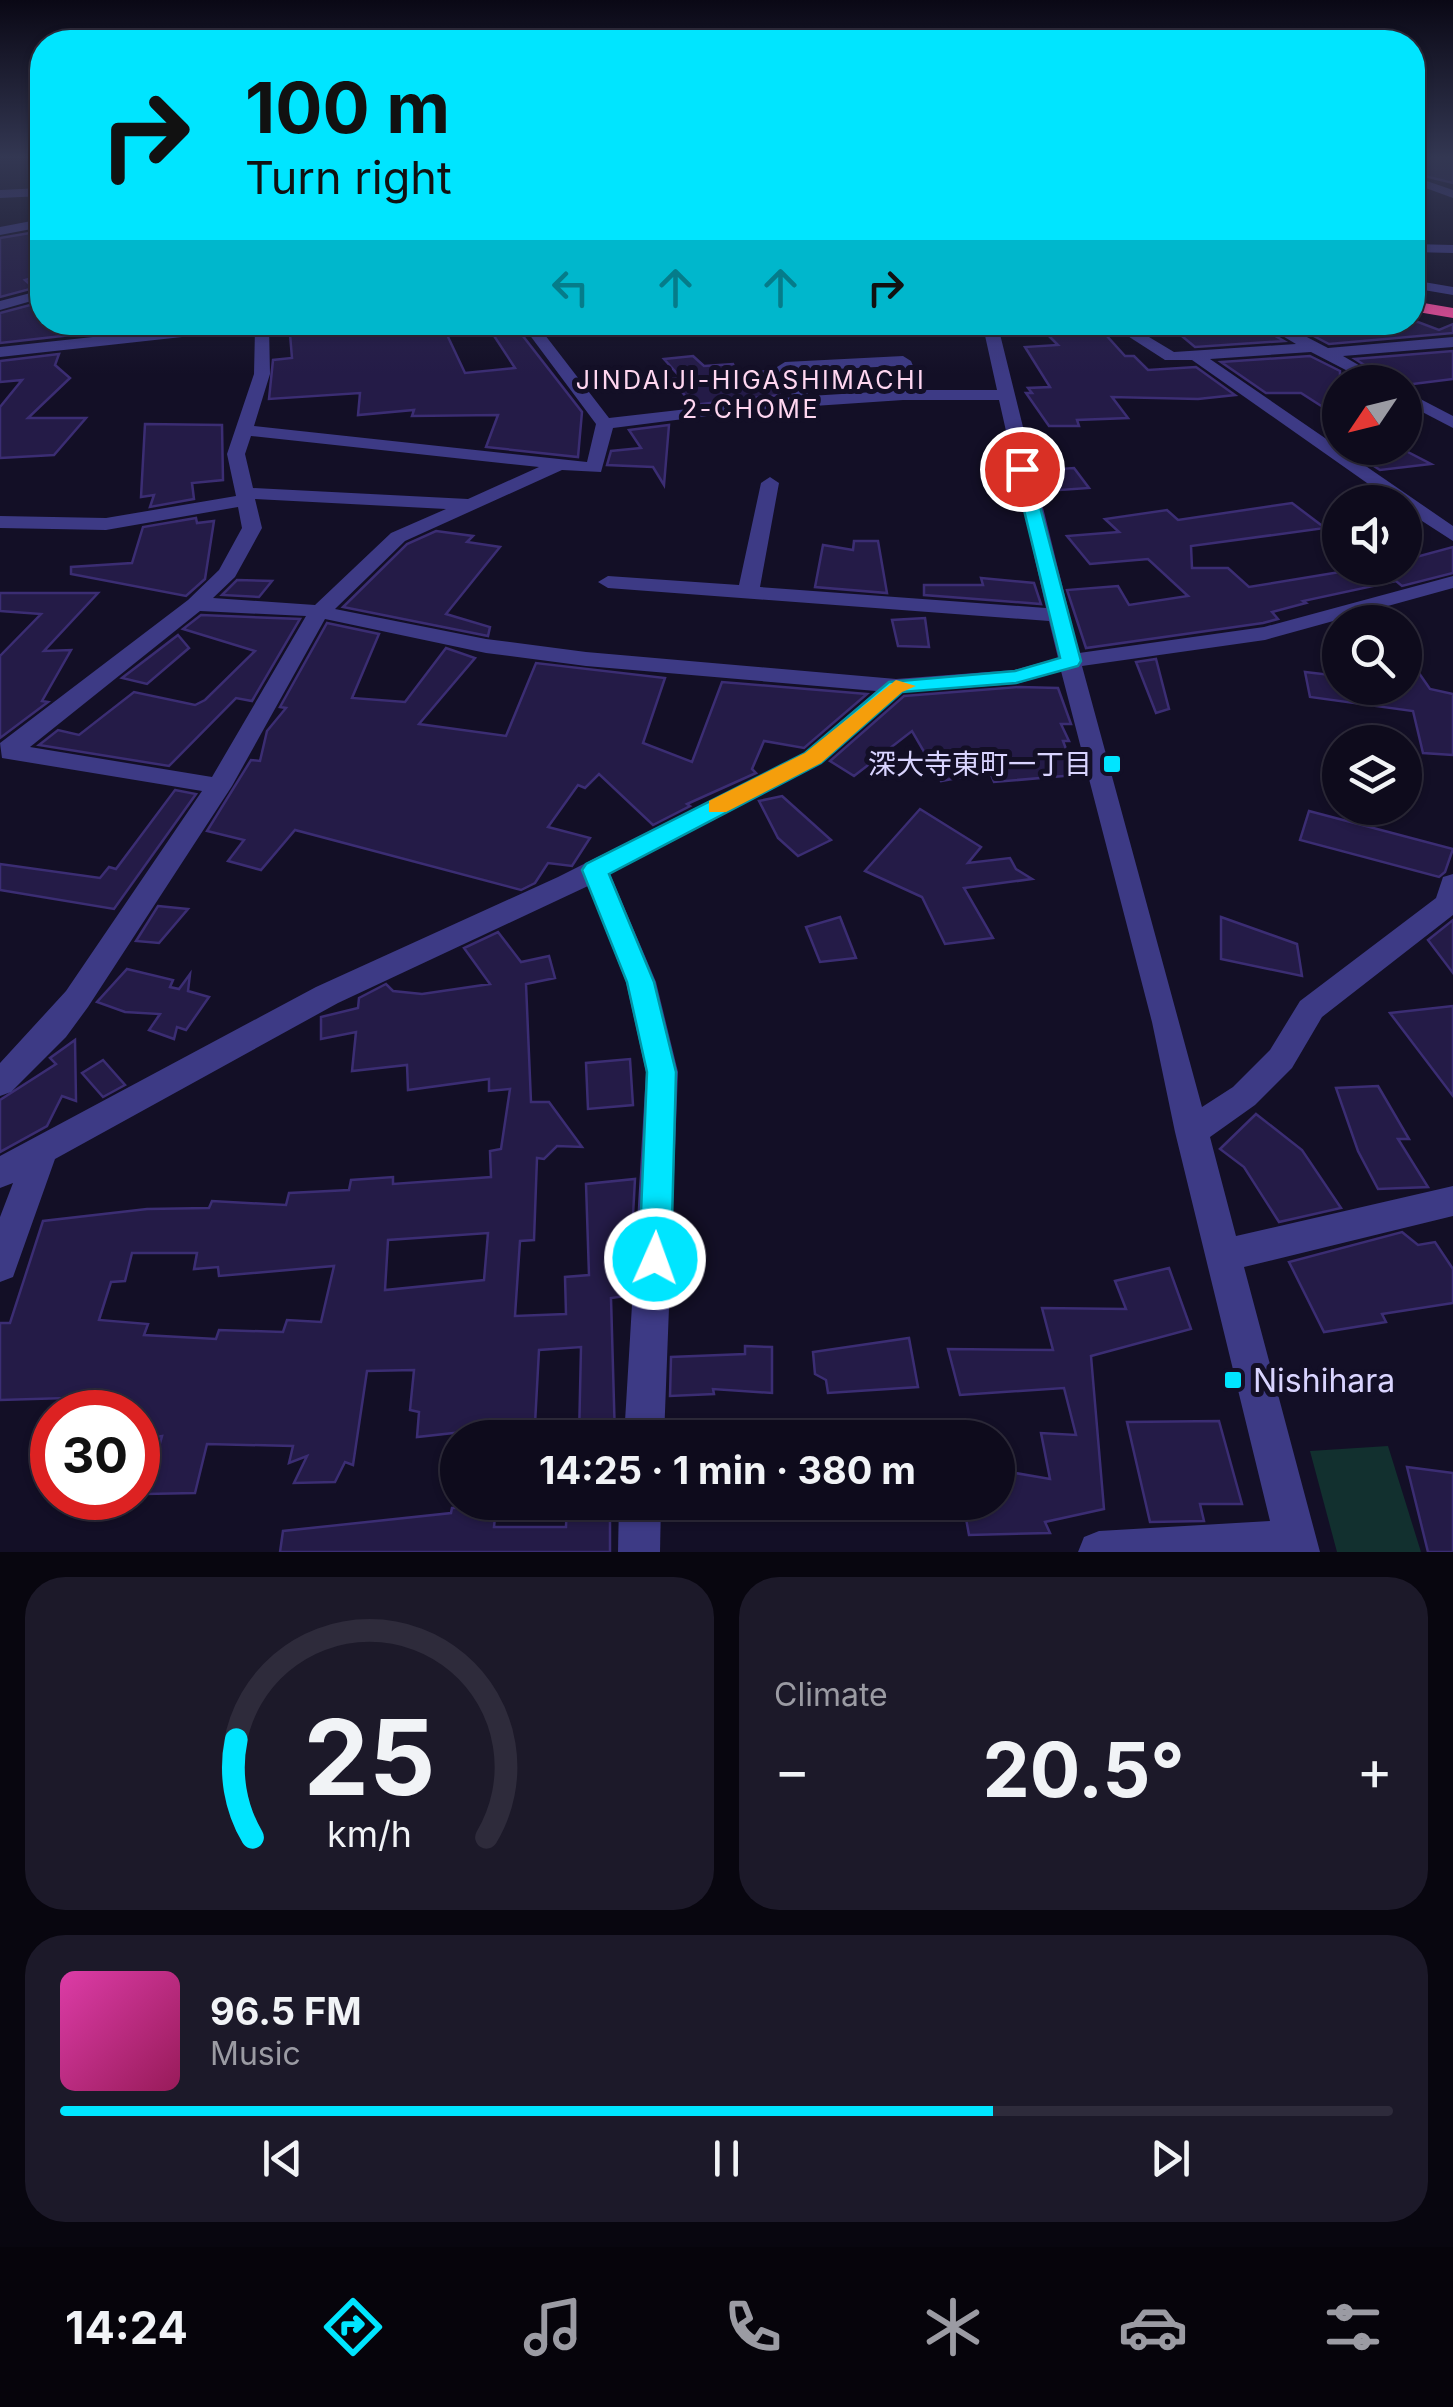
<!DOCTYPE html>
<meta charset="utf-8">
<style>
body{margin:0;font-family:Inter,"Noto Sans JP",sans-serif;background:#1c1929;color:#f1f3f6;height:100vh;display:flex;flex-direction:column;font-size:38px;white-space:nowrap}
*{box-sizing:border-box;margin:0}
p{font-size:32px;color:#9b9ba3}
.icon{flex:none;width:55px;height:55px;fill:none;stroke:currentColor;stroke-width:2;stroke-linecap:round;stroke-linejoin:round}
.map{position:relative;height:1552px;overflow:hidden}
.drawer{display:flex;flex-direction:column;gap:25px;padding:25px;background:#08060f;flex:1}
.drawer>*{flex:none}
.top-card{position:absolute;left:30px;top:30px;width:1395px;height:305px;border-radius:40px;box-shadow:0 2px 8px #0004,0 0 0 2px #2e2b3b;background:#00e5ff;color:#111;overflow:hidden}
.needle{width:65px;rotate:235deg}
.controls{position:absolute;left:1322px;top:365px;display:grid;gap:20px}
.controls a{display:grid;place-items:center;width:100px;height:100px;border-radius:50%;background:#0e0b1c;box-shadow:0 2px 8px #0004,0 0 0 2px #2e2b3b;font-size:50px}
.speed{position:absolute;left:30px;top:1390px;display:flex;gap:20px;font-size:50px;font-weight:700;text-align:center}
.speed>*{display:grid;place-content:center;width:130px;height:130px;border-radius:50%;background:#0e0b1c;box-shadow:0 2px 8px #0004,0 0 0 2px #2e2b3b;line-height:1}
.speed .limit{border:15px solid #d22;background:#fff;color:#111}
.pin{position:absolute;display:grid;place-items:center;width:85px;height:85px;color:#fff;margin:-42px;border:5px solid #fff;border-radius:50%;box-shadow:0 2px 10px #0007}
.me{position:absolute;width:110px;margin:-55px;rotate:2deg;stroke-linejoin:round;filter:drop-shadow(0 0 8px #0008)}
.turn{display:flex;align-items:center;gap:35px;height:210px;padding:0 50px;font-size:45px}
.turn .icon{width:130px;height:130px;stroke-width:2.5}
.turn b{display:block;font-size:70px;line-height:85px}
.lanes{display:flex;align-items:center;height:95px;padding:0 50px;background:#0003;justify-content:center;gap:50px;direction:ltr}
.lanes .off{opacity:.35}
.big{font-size:75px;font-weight:700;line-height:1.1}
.drawer .tile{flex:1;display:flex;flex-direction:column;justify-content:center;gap:15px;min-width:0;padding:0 35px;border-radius:40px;background:#1c1929}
.drawer .dial{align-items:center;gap:0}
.dial svg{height:260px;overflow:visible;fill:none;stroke:#2e2b3b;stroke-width:7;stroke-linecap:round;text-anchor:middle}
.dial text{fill:#f1f3f6;stroke:none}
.song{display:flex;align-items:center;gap:30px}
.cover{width:120px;height:120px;border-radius:15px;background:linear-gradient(135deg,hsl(320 70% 55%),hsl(330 70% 35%))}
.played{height:10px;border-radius:5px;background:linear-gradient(90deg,#00e5ff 70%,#2e2b3b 70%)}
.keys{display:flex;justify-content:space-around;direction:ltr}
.heat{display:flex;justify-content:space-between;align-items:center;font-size:55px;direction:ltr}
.drawer .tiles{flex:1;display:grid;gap:25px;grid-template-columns:1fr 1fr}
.tile:last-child{grid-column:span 2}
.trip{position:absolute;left:440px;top:1420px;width:575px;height:100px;border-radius:50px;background:#0e0b1c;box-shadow:0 2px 8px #0004,0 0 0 2px #2e2b3b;font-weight:700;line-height:100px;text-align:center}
.menu{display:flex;height:160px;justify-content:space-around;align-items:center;background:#06040b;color:#9b9ba3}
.menu .icon{width:70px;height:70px}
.menu .active{color:#00e5ff}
.menu b{font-size:45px;color:#f1f3f6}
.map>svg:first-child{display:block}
.green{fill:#12302f}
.building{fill:#241b47;stroke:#3b2d73;stroke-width:2.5;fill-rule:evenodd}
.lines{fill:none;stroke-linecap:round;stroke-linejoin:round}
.minor{fill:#3d3a85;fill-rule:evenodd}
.highway{fill:#ff4fa3;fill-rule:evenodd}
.route{fill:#00e5ff;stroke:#0095a6;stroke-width:2.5}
.slow{fill:#f59e0b}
.poi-dot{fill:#00e5ff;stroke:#130f26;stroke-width:4}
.labels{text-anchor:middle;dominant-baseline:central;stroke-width:10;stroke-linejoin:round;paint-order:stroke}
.far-neighbourhood-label{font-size:25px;letter-spacing:2.5px;fill:#ffd6f0;stroke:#130f26}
.poi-label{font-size:28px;fill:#d9d4ff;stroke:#130f26;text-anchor:end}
.near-poi-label{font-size:32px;fill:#d9d4ff;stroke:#130f26;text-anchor:start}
</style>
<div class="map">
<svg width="1453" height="1552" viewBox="0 0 1453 1552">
<rect width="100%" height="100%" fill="#130f26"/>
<polygon class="green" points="1388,1446 1421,1552 1337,1552 1310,1451"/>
<g class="building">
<polygon points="1412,157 1453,157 1453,183 1412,173"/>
<polygon points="42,231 42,275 25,280 34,288 0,297 0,238"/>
<polygon points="30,305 42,310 42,322 73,322 98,332 0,343 0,313"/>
<polygon points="289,322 310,322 311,329 372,322 441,322 465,373 515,368 485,322 512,322 582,412 578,457 486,447 498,415 412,416 414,410 358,415 360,393 269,399 273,360 292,358"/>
<polygon points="1035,322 1096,324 1125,356 1134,356 1148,370 1196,367 1235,395 1198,399 1112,397 1128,418 1077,420 1079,426 1049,426 1026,393 1032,393 1028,388 1050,387 1025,347 1058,345"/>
<polygon points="1165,322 1203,322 1218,335 1260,327 1284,341 1195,347"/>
<polygon points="1287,322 1418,322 1439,330 1453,324 1453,333 1329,344"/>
<polygon points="1453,351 1453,379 1405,385 1391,382 1355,359"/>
<polygon points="59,354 55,365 70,378 28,418 86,418 54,455 0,458 0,407 22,380 0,382 0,361"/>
<polygon points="693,356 704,366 733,364 737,374 768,371 780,395 693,405 671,379 681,378 664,359"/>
<polygon points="1310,356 1340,371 1340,418 1301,393 1266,393 1221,362"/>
<polygon points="145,424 222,425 223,480 192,483 194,499 150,507 154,495 141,497"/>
<polygon points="669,425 664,485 653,467 607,465 611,451 641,448 629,430"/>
<polygon points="1346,448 1400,448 1431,464 1380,470"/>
<polygon points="1074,468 1089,488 1060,490 1045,470"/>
<polygon points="1292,503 1325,528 1191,546 1192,568 1228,568 1249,587 1364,568 1405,568 1405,560 1453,547 1453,573 1402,586 1396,581 1303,601 1306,603 1272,612 1278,619 1263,623 1086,648 1067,590 1118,586 1129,605 1188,596 1148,559 1090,564 1067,536 1119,532 1105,519 1167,510 1178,520"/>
<polygon points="196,518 197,523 214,521 205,579 186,596 71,574 71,567 132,563 143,527"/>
<polygon points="436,531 473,536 467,542 500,547 446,614 490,627 488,636 343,607 407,544"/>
<polygon points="854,541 878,541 887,593 815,587 823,545 853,550"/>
<polygon points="981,578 1034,583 1041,604 924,595 924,585 983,585"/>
<polygon points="237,580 272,581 259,597 222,595"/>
<polygon points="0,593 98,593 44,651 71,650 42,701 48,702 0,738 0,656 41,614 0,611"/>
<polygon points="201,615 300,619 252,701 236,698 169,766 39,745 58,730 79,735 134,692 195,705 205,700 255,651 183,629"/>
<polygon points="925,618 929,647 898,646 892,620"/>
<polygon points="327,623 379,634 352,698 405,702 446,648 475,658 419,724 506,736 536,663 665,678 643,743 692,762 722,682 867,694 804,748 764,741 752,769 756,773 687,804 690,806 653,825 599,774 585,788 578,785 548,827 590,838 572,866 548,863 535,883 521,890 295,830 261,870 228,861 244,840 207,831 251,760 260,761 267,731 286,708 280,707"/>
<polygon points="178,635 189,648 147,684 122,678"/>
<polygon points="1405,653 1430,689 1453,694 1453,755 1423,753 1413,711 1310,697 1305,672 1340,676 1340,688 1410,688"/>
<polygon points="1156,659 1169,709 1156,713 1136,662"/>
<polygon points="1019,687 1058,688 1071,724 1061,724 1069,741 1063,741 1076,775 994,782 990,772 941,781 912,731 854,776 830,761 904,696"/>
<polygon points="175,790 196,794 114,909 0,890 0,864 100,878 109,867 116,869"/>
<polygon points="782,796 831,840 798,856 778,838 759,801"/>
<polygon points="920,809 981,847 968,863 1010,858 1016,869 1032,879 964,888 993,938 945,944 922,897 865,871"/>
<polygon points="1309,811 1453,849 1445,872 1439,877 1300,840"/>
<polygon points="158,906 188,909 159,943 136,941"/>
<polygon points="840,917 856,958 820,962 806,927"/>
<polygon points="1221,917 1297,944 1302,976 1221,959"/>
<polygon points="1453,920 1453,973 1428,940"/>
<path d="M498,932L521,962L549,956L555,978L526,984L531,1102H549L582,1147L557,1146L544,1159L537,1158L534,1240L520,1241L515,1316L566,1314L565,1277L589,1275L586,1184L635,1179L632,1234L624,1235L626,1296L611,1298L615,1438H579L581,1347L539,1350L535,1424L417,1437L419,1412L410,1410L414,1370L367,1371L353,1465L345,1462L335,1482L294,1483L307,1456L289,1463L293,1446L207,1444L195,1493L146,1494L162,1436L138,1440V1412H63L67,1398L0,1400V1323H10L43,1221L147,1209L209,1208L212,1201L286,1205L289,1193L349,1190L351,1180L393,1177V1184L491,1177L490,1151L501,1149L510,1089L489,1091V1079L408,1090L407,1065L352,1071L356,1032L321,1039V1017L358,1008L359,998L386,984L393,991L422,994L490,984L464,948ZM488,1233L484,1280L385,1290L388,1240ZM132,1253H197L194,1269L218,1267L219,1276L334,1266L321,1322L287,1320L283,1332L219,1330L216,1339L144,1335L148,1324L99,1320L111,1282L125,1281Z"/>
<polygon points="127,969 173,980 170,987 179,989 190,974 188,991 209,997 186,1030 177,1027 174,1039 149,1030 160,1014 125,1012 97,1002"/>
<polygon points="1453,1006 1453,1096 1390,1013"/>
<polygon points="75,1040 76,1101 62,1096 47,1126 0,1152 0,1100 56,1064 50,1058"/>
<polygon points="630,1059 633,1105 588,1109 586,1063"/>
<polygon points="103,1060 125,1085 103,1097 82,1073"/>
<polygon points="1378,1086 1409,1139 1398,1139 1428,1187 1378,1189 1358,1151 1336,1088"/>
<polygon points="1256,1114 1302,1150 1341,1208 1279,1222 1244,1167 1220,1149"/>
<polygon points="1402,1232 1418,1245 1435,1242 1453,1269 1453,1303 1382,1314 1386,1322 1324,1332 1289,1262"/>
<polygon points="1169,1268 1191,1329 1091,1356 1104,1509 1045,1522 1050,1533 969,1535 963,1502 998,1502 998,1470 1050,1479 1041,1433 1076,1435 1064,1388 960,1395 948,1349 1053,1350 1042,1308 1126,1309 1115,1281"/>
<polygon points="909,1338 918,1387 828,1393 826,1380 815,1374 813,1352"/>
<polygon points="745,1346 772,1347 772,1393 713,1389 714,1394 670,1396 671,1357 745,1354"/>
<polygon points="1219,1421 1242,1504 1200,1504 1204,1521 1150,1522 1127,1422"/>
<polygon points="1407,1467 1453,1473 1453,1552 1428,1552"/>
<polygon points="567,1502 610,1502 610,1552 280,1552 283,1531 451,1513 452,1508 496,1507 494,1527 566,1527"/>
</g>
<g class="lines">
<g class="minor">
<polygon points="1412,176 1453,190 1453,198 1412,183"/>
<polygon points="42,188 42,196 0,198 0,190"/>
<polygon points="42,219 42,227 0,235 0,227"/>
<polygon points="1412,244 1453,245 1453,253 1412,252"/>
<polygon points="1412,280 1453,287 1453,295 1412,288"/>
<polygon points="42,290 42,298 0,310 0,301"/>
<path d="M232,322H285L269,327L270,374L254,426L587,462L596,424L520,322H535L609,418L793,397L777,367L785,362L903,356L911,361L923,390H997L982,322H997L1079,653L1264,627L1453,576V588L1265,640L1082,666L1202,1107L1233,1087L1270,1050L1300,1001L1436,898L1443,877L1453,874V915L1322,1017L1292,1068L1255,1105L1210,1137L1236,1236L1453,1186V1216L1244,1267L1320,1552H1078L1084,1537L1099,1531L1270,1521L1175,1132L1152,1022L1061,671L1016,684L902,692L822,763L610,874L656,982L678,1072L664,1438H624L646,1072L626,982L588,886L338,1003L55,1159L13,1277L0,1282V1217L13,1183L0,1188V1156L316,987L558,877L804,753L876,691L586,666L486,653L325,619L232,786L88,1007L66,1037L11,1092L0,1096V1063L66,991L202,791L2,758L0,743L188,600L219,570L242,528L238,507L106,530L0,528V516L106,518L236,496L227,454L254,374L255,329L0,357V347ZM897,366L907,390L809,396L795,371ZM903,400H999L1046,608L760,587L779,483L770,477L761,483L739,585L608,576L598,582L608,588L1049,621L1058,658L1014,670L896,679L586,652L486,639L335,609L405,541L562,470L601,472L613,428L754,410ZM251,436L539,467L468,499L253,488L245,454ZM255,499L446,509L391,533L315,605L213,598L235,577L262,528ZM200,611L306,616L212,777L30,747Z"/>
<polygon points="719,322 745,322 738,326"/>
<polygon points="1106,322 1124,322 1174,352 1296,344 1259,322 1278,322 1328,348 1453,337 1453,347 1343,356 1388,382 1369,382 1311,352 1210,359 1453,526 1453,541 1405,510 1405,502 1394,502 1192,360 1165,360"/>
<polygon points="1405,391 1453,416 1453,428 1405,403"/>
<polygon points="619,1502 661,1502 660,1552 618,1552"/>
</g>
<polygon class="highway" points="1412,301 1453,308 1453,318 1412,311"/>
</g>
<linearGradient id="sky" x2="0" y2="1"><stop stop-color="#0a0815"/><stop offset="0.42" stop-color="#333752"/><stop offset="1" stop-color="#333752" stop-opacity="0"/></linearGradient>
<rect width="1453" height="374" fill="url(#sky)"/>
<polygon class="route" points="1022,464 1030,469 1081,661 1078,666 1016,683 902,692 821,763 609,874 654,982 676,1072 671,1259 667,1270 655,1274 643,1270 639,1259 647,1072 627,982 582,870 586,864 805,753 889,682 1015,671 1060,658 1014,469"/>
<polygon class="slow" points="896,680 916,686 902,692 821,763 726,812 709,812 709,801 805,753"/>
<g class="poi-dot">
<rect x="1102" y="754" width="20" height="20" rx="5"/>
<rect x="1223" y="1370" width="20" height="20" rx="5"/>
</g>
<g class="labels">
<g class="far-neighbourhood-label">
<text x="751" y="380">JINDAIJI-HIGASHIMACHI<tspan x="751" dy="29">2-CHOME</tspan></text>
</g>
<g class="poi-label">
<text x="1092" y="764">深大寺東町一丁目</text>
</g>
<g class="near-poi-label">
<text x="1253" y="1380">Nishihara</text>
</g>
</g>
</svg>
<div class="controls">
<a><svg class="needle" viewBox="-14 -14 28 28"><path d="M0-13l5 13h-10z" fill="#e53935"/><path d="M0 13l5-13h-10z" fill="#9b9ba3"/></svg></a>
<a><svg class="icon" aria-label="sound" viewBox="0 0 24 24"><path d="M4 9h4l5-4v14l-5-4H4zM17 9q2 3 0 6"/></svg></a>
<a><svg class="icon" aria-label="search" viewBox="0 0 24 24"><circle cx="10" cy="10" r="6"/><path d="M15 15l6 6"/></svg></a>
<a><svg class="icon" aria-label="layers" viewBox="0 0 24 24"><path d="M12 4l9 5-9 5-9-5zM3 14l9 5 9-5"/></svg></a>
</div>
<div class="speed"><div class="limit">30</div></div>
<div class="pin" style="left:1022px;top:469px;background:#d93025"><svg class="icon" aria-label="arrive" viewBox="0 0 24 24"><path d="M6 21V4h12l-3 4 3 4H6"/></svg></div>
<svg class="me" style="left:655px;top:1259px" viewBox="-20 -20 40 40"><circle r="17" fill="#00e5ff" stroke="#fff" stroke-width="3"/><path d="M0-11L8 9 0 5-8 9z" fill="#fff"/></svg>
<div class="trip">14:25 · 1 min · 380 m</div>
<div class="top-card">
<div class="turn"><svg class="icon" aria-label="right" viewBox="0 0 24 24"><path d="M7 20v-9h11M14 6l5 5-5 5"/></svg><div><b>100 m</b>Turn right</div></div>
<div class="lanes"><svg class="icon off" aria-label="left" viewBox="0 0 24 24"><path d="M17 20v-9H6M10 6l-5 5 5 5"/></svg><svg class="icon off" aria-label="ahead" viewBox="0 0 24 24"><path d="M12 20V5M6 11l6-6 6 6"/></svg><svg class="icon off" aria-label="ahead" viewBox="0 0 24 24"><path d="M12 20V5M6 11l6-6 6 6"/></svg><svg class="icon" aria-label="right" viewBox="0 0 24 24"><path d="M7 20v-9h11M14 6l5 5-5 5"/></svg></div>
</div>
</div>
<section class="drawer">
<div class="tiles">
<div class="tile dial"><svg viewBox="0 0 100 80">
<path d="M14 69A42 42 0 1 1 86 69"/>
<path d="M14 69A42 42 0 0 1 9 39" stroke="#00e5ff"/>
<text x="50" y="56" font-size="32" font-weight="700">25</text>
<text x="50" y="72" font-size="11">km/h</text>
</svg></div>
<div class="tile"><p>Climate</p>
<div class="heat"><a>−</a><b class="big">20.5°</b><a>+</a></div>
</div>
<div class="tile">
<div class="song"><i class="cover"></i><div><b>96.5 FM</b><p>Music</p></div></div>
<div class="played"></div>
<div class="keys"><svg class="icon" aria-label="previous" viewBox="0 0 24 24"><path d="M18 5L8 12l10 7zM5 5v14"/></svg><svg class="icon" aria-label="pause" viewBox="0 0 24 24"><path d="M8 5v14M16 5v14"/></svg><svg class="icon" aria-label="next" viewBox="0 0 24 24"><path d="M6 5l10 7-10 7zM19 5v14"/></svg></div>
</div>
</div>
</section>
<nav class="menu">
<b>14:24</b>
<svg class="icon active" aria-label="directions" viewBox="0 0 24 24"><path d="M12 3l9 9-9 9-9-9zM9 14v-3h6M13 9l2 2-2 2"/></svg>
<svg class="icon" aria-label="music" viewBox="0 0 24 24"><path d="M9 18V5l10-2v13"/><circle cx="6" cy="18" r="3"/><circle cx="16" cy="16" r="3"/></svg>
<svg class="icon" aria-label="phone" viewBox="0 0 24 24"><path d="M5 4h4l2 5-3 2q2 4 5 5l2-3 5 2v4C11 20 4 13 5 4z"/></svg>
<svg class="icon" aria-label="climate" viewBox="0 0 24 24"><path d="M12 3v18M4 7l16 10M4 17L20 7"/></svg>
<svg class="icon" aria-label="car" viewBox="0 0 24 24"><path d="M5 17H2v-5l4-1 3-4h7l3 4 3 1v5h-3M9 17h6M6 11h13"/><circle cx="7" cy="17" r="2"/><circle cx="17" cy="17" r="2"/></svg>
<svg class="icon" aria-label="filters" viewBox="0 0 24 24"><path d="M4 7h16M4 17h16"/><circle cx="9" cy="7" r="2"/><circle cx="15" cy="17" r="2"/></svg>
</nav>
